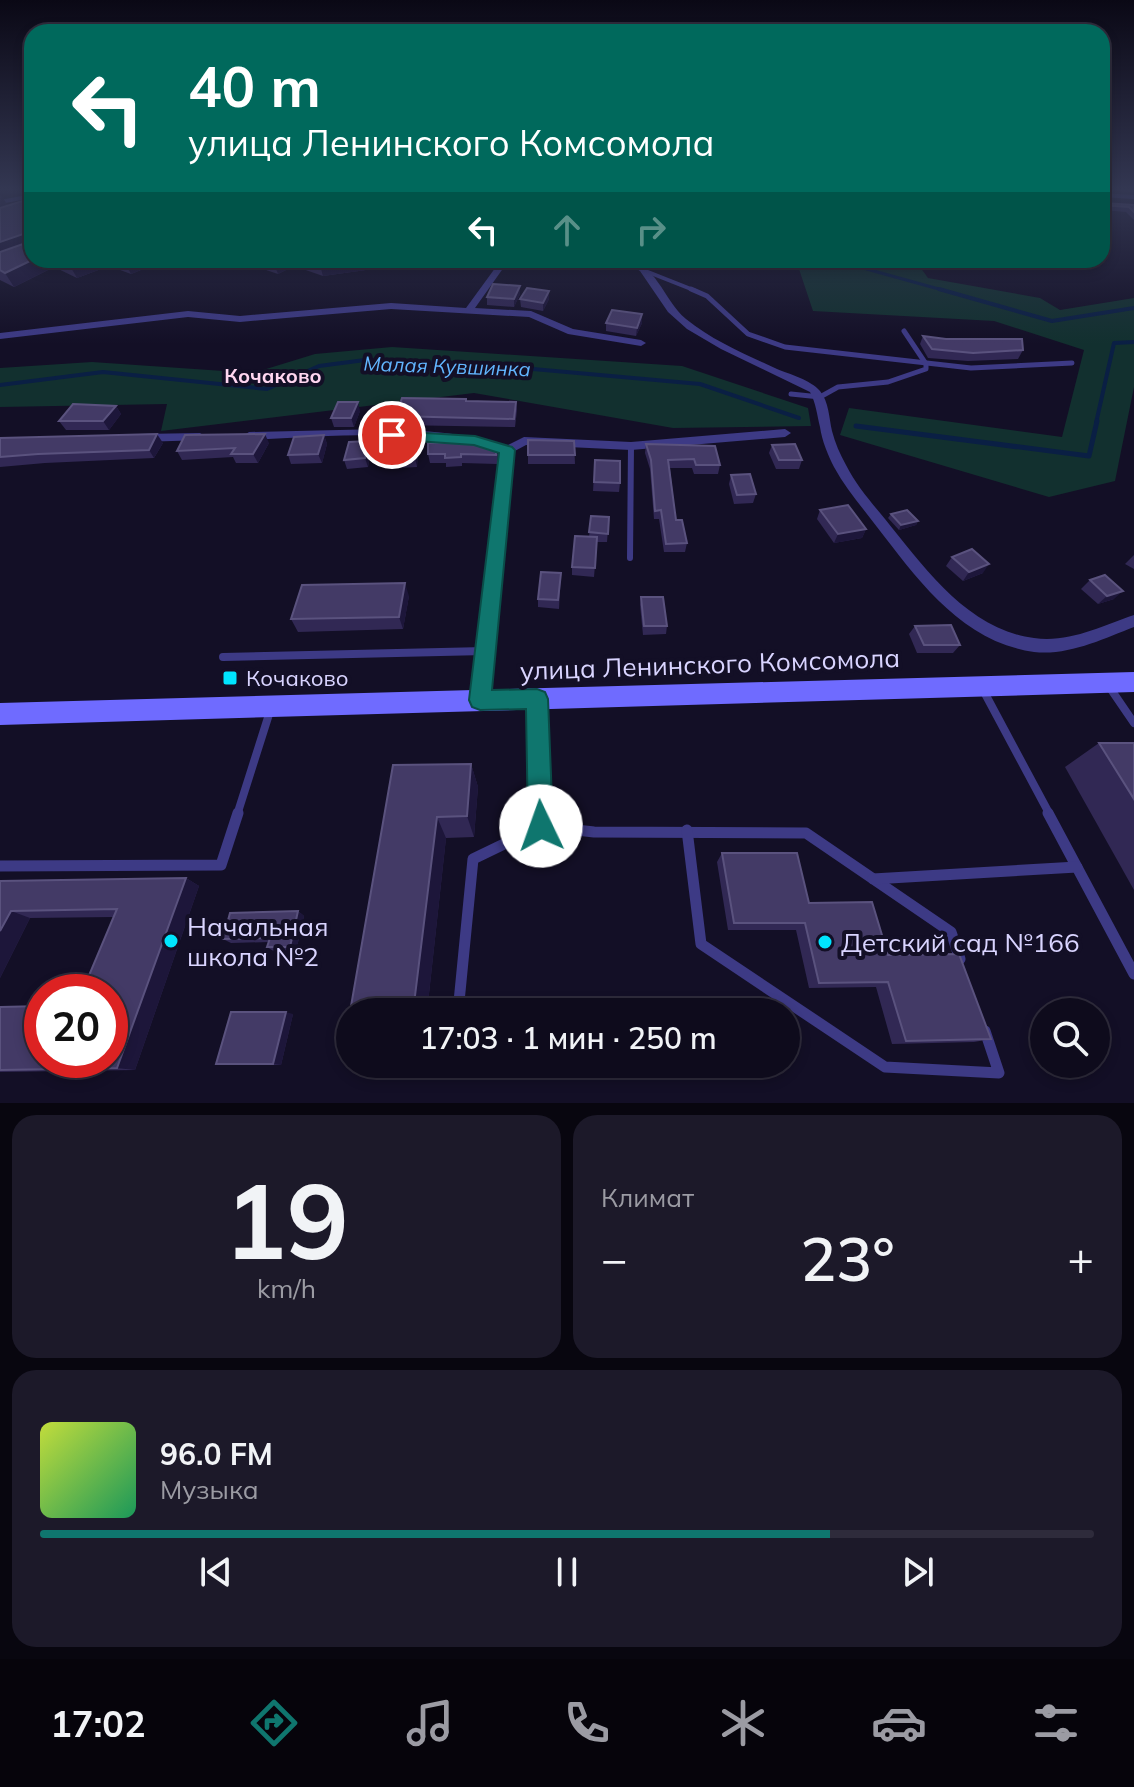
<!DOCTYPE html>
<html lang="ru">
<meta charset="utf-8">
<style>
body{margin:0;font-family:Mulish,sans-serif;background:#1c1929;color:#f1f3f6;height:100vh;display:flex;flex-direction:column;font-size:30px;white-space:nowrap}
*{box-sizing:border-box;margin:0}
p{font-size:26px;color:#9b9ba3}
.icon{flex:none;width:44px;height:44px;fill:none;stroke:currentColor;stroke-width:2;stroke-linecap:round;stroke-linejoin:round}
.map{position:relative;height:1103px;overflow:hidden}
.details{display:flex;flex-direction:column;gap:12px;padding:12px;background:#08060f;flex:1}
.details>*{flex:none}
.hud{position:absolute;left:24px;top:24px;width:1086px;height:244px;border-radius:24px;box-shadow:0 4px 12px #0003,0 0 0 2px #2e2b3b;background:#00695c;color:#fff;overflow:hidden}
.buttons{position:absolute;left:1030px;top:998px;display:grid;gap:16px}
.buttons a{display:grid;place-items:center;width:80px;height:80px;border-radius:50%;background:#0e0b1c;box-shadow:0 4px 12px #0003,0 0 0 2px #2e2b3b;font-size:40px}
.speed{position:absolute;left:24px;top:974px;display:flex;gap:16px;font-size:40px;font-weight:700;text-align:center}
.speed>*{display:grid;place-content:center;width:104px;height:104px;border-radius:50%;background:#0e0b1c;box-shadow:0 4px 12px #0003,0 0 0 2px #2e2b3b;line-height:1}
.speed .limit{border:12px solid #d22;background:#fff;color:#111}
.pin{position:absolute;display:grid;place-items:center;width:68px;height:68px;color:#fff;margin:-34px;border:4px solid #fff;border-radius:50%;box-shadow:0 2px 8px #0007}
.me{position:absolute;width:88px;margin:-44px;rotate:357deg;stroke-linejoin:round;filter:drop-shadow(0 0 6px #0008)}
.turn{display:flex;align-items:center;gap:28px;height:168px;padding:0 32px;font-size:36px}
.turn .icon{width:104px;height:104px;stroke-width:2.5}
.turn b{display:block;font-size:56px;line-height:68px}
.lanes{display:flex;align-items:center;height:76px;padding:0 32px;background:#0003;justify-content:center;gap:40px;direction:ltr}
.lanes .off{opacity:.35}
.big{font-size:60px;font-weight:600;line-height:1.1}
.details .card{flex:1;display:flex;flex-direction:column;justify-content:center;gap:12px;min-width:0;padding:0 28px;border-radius:24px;background:#1c1929}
.details .dial{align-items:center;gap:0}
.dial b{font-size:104px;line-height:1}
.song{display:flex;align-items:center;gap:24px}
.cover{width:96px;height:96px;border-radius:12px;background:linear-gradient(135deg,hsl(70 70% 55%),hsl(150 70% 35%))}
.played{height:8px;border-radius:4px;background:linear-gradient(90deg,#0f766e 75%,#2e2b3b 75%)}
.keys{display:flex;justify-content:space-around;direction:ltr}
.heat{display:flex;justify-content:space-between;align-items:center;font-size:44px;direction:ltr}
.details .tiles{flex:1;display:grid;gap:12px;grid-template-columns:1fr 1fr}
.card:last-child{grid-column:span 2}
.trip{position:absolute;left:336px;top:998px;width:464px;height:80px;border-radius:40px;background:#0e0b1c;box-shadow:0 4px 12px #0003,0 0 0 2px #2e2b3b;font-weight:600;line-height:80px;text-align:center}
.tab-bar{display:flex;height:128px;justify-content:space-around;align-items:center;background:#06040b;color:#9b9ba3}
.tab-bar .icon{width:56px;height:56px}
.tab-bar .selected{color:#0f766e}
.tab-bar b{font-size:36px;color:#f1f3f6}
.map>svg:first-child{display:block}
.green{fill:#12302f}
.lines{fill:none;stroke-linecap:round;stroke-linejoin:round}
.stream-far2{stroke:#0a1f44;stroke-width:3}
.stream-far1{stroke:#0a1f44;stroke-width:4}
.stream{stroke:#0a1f44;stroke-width:5}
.service-far4{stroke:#3d3a85;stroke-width:4}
.service-far3{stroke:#3d3a85;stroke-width:5}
.service-far2{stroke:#3d3a85;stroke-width:6}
.service-far1{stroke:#3d3a85;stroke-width:8}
.service{stroke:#3d3a85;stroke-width:11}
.minor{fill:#3d3a85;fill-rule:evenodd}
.secondary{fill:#6f6bff;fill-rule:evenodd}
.wall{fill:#312854}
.shaded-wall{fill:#1d163a}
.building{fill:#433a66;stroke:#5a527e;stroke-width:2}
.route{fill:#0f766e;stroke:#0a4d48;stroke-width:2}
.poi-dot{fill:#00e5ff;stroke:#130f26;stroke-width:3}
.labels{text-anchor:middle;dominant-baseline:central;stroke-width:8;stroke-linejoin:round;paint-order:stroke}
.far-water-label{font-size:20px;font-style:italic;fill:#62b6ff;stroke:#130f26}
.far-neighbourhood-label{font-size:20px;font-weight:bold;fill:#ffd6f0;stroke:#130f26}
.poi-label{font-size:22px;fill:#d9d4ff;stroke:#130f26;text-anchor:start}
.near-street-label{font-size:26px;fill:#d9d4ff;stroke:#130f26}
.near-poi-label{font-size:26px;fill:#d9d4ff;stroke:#130f26;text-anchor:start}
</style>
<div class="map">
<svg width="1134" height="1103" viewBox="0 0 1134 1103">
<rect width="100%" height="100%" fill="#130f26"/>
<g class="green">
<polygon points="796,260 879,260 918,264 928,278 1040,298 1060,310 1134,298 1134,387 1115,481 1049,497 840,435 849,408 1062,437 1084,350 994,321 813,311"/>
<polygon points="392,347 682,366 808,408 811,426 673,428 474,393 161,431 167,404 0,407 0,368 92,362 253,373 315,354"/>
</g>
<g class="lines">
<polyline class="stream-far2" points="834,260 946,291"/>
<g class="stream-far1">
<polyline points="939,289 1052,321 1134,308"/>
<polyline points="0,385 103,372 267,389 319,366 365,360 489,365 700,384 799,418"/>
<polyline points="1096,423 1114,343 1134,342"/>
</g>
<polyline class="stream" points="856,426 1089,456 1097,421"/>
<g class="service-far4">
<polyline points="1102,195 1134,197"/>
<polyline points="648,272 696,291"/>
</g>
<g class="service-far3">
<polyline points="691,289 707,296 748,334 785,347 971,368 1072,363"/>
<polyline points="791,394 820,397 838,387 888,382 926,369 926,364 904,331"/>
</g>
<polyline class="service-far2" points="630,558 631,446"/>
<g class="service-far1">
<polyline points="223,657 485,651"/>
<polyline points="1108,685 1134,723"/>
<polyline points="982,688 1050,815"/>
<polyline points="537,701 541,815"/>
<polyline points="237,815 271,708"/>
</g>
<g class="service">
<polyline points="1048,813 1134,974"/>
<polyline points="541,826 594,832 806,833 951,932 960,959"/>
<polyline points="687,830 701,944 885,1067 999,1073 985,1031"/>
<polyline points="0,866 221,865 238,813"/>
<polyline points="873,879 1077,867"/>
<polyline points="458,1012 473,859 541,826 541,813"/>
</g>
<g class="minor">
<polygon points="32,194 32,198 0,204 0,200"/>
<polygon points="501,260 509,260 475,308 531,311 573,329 641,340 646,343 641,346 568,334 529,317 391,309 240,322 188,317 0,339 0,333 188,311 240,316 391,303 466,308"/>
<path d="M622,260C656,260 663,300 686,319C713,341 745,354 777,369C789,374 811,380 820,391C829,402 829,418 832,431C835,443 840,454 846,465C856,485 871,502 885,519C924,567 968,630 1034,638C1069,643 1102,626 1134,615V627C1103,639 1068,656 1034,652C962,642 918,580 877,527C862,507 846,489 834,467C828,455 822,441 820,427C817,415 816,403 810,392L721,349L687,329L668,312L640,271Z"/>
<path d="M382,429C424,431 466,432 506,446L524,437L631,442L785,429L791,433L785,437L631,450L526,445L513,452L488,700L486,705L480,708L474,705L472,700L501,452C428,426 326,437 249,440L243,436L249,432Z"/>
<polygon points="200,433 206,437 204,440 141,442 135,438 141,434"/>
</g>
<polygon class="secondary" points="1134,672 1134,692 0,725 0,703"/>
</g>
<g class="wall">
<polygon points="1102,190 1134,190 1134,192"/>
<polygon points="0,195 8,206 32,198 32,260 166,260 131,274 109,266 77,278 54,267 14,287 0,280"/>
<polygon points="1102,201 1104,203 1134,205 1134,220 1126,212 1102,210"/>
<polygon points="236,260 364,260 366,270 323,276 294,266 278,274"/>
<polygon points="549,291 549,299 543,311 521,307 520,299"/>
<polygon points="520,294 514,307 487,305 487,297"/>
<polygon points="642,314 642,323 636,336 606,331 606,323"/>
<polygon points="923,336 1023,350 1018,359 968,361 928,358 920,344"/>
<polygon points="516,402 517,410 515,427 398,425 396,416"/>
<polygon points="116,406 121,414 109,430 66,430 59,421"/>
<polygon points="360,411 354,427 334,427 331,418"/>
<polygon points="324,435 327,444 322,463 291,464 288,455"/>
<polygon points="0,438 163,443 154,458 45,463 0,467"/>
<polygon points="528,440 574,441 575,464 528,464"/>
<polygon points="269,443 258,463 236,463 233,457 182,460 177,451"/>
<polygon points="646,444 720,465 718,474 694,474 692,468 670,468 676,520 687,543 685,552 664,552 659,519 654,519 650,469 645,453"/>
<polygon points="772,445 802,460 799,469 776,469 769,453"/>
<polygon points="371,449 368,467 347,469 344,460"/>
<polygon points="418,450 417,467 399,468 397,459"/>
<polygon points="428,454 498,454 497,464 462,463 462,466 446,467 446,463 430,463"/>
<polygon points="595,460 620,483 619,492 593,491"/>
<polygon points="731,475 756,494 753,503 734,504 729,484"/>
<polygon points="820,510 866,529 862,538 834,543 817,519"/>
<polygon points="891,514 918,521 916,525 899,530 888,518"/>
<polygon points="591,516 609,517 607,542 597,542 594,577 572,575 572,567 589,537"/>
<polygon points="1134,555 1134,569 1125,564"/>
<polygon points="952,557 983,573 963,581 946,566"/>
<polygon points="561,573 559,609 538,607 538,599"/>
<polygon points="1090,580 1114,599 1098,604 1081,589"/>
<polygon points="409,596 403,629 298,632 291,619"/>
<polygon points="641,597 667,626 666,634 643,635 640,605"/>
<polygon points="915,626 960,645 953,653 917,653 909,634"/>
<polygon points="1099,743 1134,743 1134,890 1065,767"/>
<polygon points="471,764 478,787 474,837 446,838 427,1012 350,1012 393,765"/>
<polygon points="722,853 809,903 888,955 991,1039 974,1042 892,1044 876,987 809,988 796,930 728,930 717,862"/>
<polygon points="186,878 199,886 135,1070 0,1072 0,1007 110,1060 114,917 30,918 0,978 0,881"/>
<polygon points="298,911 304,916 296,951 275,952 267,947 269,942 231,943 223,939"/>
<polygon points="293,1014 281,1065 226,1065 216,1064"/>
</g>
<g class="shaded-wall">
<polygon points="1,195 9,207 0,209"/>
<polygon points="23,234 31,247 0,259 0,242"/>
<polygon points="32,260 50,260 54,267 14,287 5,273"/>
<polygon points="81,260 106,260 109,266 77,278 69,264"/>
<polygon points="126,260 166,260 131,274 124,261"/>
<polygon points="274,260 292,260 294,266 278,274 273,261"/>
<polygon points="336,260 364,260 366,270 323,276 319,262"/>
<polygon points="520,286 520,294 514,307 514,299"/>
<polygon points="549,291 549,299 543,311 543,303"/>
<polygon points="642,314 642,323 636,336 637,328"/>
<polygon points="358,402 360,411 354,427 351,418"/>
<polygon points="116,406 121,414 109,430 103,421"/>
<polygon points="157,434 163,443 154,458 149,450"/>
<polygon points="265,434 269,443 258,463 253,454"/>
<polygon points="324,435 327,444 322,463 318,454"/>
<polygon points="368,441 371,449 368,467 365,458"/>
<polygon points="416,441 418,450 417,467 415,458"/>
<polygon points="918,521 916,525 899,530 901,525"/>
<polygon points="866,529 862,538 834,543 838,534"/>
<polygon points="989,564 983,573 963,581 969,572"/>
<polygon points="405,583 409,596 403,629 399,617"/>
<polygon points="1123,591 1114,599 1098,604 1107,596"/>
<polygon points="471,764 478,787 474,837 467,816"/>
<polygon points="437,817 446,838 427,1012 413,1012"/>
<polygon points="186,878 199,886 135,1070 117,1068"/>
<polygon points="11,911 30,918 0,978 0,931"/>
<polygon points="298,911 304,916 296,951 290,947"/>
<polygon points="286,1012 293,1014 281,1065 273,1064"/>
</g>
<g class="building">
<polygon points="32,198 32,260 5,273 0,270 0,252 26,243 29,238 23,234 0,242 0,208"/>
<polygon points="1102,201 1104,203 1134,205 1134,212 1129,207 1102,205"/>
<polygon points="60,260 81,260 69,264"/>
<polygon points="312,260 336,260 319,262"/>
<polygon points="493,284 520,286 514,299 487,297"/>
<polygon points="527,288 549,291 543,303 520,299"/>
<polygon points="612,310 642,314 637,328 606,323"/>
<polygon points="923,336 946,339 1022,339 1023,350 973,353 932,349"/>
<polygon points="402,398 466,399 466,401 516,402 514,419 396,416"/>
<polygon points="338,402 358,402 351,418 331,418"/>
<polygon points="73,404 116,406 103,421 59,421"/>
<polygon points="157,434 149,450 38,454 0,457 0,438"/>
<polygon points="265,434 253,454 231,454 235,448 177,451 185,435"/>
<polygon points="324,435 318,454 288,455 294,437"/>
<polygon points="528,440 574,441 575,455 528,455"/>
<polygon points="368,441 365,458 344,460 349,442"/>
<polygon points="416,441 415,458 397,459 399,442"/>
<polygon points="480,441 497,445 496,455 461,454 461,457 445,458 445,454 428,454 428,443"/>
<polygon points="646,444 715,446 720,465 696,465 694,459 668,460 676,520 682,520 687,543 666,544 661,510 655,511 651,460"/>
<polygon points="795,444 802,460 779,460 772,445"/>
<polygon points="595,460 620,461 620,483 594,482"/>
<polygon points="750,474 756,494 737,495 731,475"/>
<polygon points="848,505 866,529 838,534 820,510"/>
<polygon points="907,510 918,521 901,525 891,514"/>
<polygon points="591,516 609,517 608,534 589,532"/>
<polygon points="575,536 597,537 595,568 572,567"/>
<polygon points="972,549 989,564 969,572 952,557"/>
<polygon points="541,572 561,573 558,600 538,599"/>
<polygon points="1105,575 1123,591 1107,596 1090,580"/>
<polygon points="405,583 399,617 291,619 302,585"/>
<polygon points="641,597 663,597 667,626 644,626"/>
<polygon points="951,625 960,645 924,645 915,626"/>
<polygon points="1099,743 1134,743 1134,799"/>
<polygon points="471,764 467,816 437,817 413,1012 350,1012 393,765"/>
<polygon points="722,853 797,853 809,903 872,902 888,955 959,954 991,1039 906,1041 888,982 819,983 805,923 734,923"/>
<polygon points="186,878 117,1068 0,1070 0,1007 42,1006 42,1060 110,1060 110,992 82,992 117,909 11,911 0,931 0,881"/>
<polygon points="298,911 290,947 267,947 270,938 223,939 230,913"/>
<polygon points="231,1012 286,1012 273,1064 216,1064"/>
</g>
<linearGradient id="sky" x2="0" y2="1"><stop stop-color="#0a0815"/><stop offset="0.55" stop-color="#333752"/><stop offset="1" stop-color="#333752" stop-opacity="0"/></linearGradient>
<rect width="1134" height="344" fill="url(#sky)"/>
<polygon class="route" points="392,431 475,436 512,447 515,450 492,690 537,689 545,692 548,699 553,826 550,835 541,839 532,835 528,826 526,709 480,710 472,707 469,700 499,453 474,445 387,439 385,435"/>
<g class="poi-dot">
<rect x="222" y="670" width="16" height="16" rx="4"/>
<circle cx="171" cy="941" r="8"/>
<circle cx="825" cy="942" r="8"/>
</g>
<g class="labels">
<g class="far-water-label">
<text transform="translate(447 366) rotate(2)">Малая Кувшинка</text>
</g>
<g class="far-neighbourhood-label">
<text x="273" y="375">Кочаково</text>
</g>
<g class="poi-label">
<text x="246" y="678">Кочаково</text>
</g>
<g class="near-street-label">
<text transform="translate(710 664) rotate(-2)">улица Ленинского Комсомола</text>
</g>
<g class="near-poi-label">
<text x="187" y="926">Начальная<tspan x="187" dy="30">школа №2</tspan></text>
<text x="841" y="942">Детский сад №166</text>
</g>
</g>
</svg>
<div class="buttons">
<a><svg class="icon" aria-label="search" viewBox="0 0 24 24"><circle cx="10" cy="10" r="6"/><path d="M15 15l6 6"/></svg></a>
</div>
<div class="speed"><div class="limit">20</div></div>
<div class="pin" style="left:392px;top:435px;background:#d93025"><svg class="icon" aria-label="arrive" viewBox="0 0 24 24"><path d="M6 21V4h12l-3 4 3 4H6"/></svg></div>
<svg class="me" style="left:541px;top:826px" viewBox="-20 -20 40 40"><circle r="19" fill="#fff"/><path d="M0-13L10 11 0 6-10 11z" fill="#0f766e"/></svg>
<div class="trip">17:03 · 1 мин · 250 m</div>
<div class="hud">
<div class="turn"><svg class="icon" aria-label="left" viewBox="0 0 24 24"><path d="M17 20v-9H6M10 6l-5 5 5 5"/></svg><div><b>40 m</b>улица Ленинского Комсомола</div></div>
<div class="lanes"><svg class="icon" aria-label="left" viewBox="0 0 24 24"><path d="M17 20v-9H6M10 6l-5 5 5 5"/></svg><svg class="icon off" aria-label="ahead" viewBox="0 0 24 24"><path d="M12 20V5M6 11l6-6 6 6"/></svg><svg class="icon off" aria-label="right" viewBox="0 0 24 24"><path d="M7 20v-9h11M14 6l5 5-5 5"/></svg></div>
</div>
</div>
<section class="details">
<div class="tiles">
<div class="card dial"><b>19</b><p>km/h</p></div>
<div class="card"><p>Климат</p>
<div class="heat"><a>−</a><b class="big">23°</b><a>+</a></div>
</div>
<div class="card">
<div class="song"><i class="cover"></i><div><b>96.0 FM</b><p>Музыка</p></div></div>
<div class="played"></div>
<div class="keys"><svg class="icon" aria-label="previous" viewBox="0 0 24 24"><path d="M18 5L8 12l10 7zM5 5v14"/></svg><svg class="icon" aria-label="pause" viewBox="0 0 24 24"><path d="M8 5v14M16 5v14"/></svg><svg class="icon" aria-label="next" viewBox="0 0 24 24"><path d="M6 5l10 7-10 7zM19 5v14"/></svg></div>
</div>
</div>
</section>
<nav class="tab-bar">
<b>17:02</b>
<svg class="icon selected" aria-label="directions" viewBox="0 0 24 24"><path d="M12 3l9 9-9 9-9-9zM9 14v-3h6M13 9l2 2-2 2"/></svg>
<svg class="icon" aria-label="music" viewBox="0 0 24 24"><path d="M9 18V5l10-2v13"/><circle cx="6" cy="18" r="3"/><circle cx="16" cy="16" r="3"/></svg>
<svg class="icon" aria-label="phone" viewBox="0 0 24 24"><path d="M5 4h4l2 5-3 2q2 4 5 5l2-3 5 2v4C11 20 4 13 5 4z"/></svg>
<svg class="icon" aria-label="climate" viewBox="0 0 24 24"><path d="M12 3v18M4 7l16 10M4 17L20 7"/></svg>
<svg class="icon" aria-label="car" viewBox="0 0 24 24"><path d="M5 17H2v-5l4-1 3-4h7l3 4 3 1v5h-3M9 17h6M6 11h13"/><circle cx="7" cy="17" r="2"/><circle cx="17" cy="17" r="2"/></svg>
<svg class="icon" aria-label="filters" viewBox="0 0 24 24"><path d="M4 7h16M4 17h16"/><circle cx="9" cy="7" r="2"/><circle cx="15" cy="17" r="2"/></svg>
</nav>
